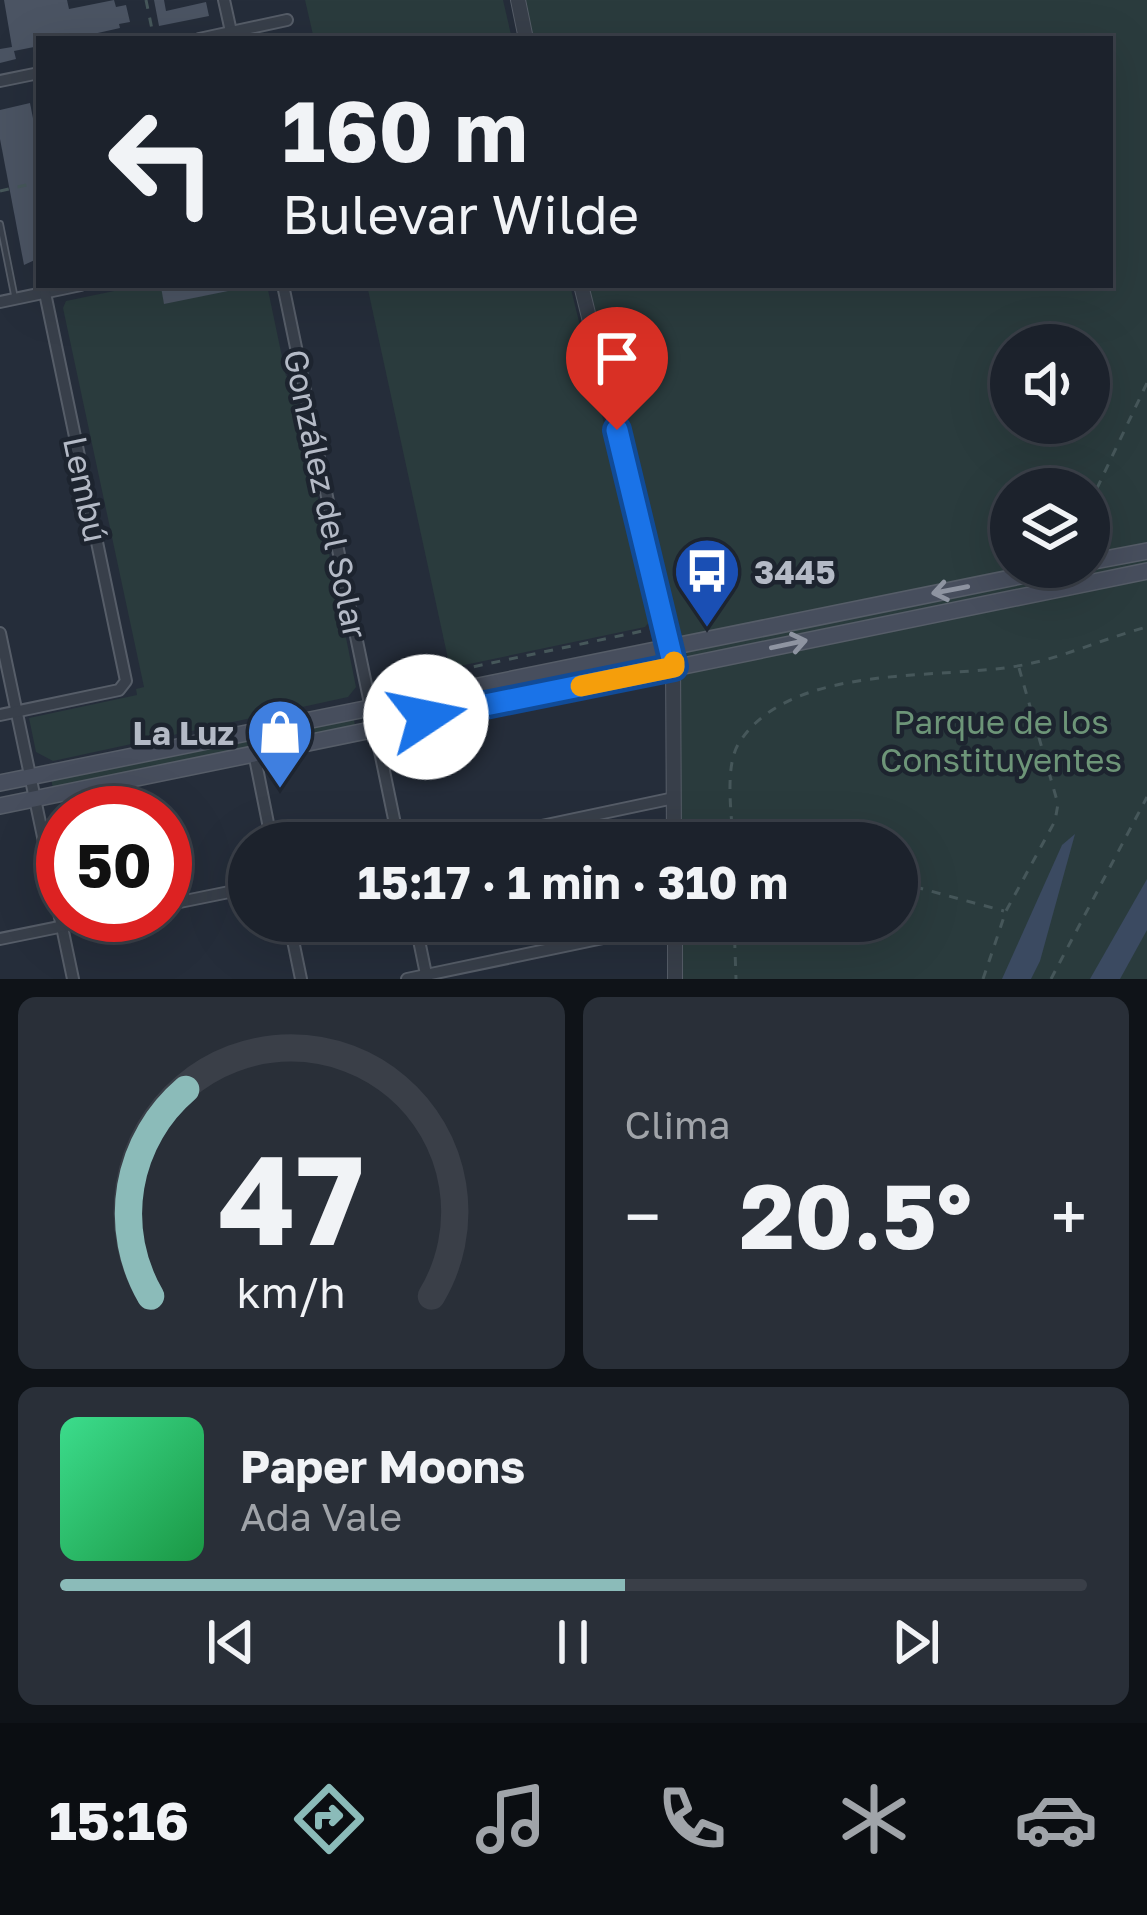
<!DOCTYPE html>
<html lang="es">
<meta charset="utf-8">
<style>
body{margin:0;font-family:"Golos Text",sans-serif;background:#292f38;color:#f1f3f6;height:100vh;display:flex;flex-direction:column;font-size:45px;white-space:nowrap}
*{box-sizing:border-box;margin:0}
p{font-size:39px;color:#a0a4a9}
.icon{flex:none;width:66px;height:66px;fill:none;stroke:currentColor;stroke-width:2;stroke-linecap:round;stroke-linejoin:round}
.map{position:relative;height:979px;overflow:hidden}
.sheet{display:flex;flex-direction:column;gap:18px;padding:18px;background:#0f1318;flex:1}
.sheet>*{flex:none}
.top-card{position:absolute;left:36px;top:36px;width:1077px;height:252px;border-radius:0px;box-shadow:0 12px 48px #0002,0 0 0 3px #3a3f48;background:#1c222c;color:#f1f3f6;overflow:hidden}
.tools{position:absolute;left:990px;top:324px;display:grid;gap:24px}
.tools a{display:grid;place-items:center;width:120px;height:120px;border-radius:50%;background:#1c222c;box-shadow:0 12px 48px #0002,0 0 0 3px #3a3f48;font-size:60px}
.speed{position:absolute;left:36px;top:786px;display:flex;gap:24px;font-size:60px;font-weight:700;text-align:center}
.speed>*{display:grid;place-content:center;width:156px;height:156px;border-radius:50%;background:#1c222c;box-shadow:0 12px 48px #0002,0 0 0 3px #3a3f48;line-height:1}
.speed .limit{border:18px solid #d22;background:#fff;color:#111}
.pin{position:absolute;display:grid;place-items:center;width:102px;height:102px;color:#fff;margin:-123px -51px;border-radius:50% 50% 50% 0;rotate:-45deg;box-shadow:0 0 12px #0007}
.pin .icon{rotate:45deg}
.me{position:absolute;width:132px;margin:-66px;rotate:79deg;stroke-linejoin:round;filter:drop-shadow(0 0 9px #0008)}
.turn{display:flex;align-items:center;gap:42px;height:252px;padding:0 48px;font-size:54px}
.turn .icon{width:156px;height:156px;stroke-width:2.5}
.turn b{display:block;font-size:84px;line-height:102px}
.big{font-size:90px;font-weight:700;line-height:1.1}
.sheet .card{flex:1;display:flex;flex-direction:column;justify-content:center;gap:18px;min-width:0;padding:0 42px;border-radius:18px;background:#292f38}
.sheet .dial{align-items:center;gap:0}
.dial svg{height:312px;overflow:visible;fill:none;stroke:#3a3f48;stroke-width:7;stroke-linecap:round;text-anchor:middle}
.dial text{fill:#f1f3f6;stroke:none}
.song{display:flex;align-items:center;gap:36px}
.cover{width:144px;height:144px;border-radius:18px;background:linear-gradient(135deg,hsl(150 70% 55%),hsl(140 70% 35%))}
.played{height:12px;border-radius:6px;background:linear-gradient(90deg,#8bbbb9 55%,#3a3f48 55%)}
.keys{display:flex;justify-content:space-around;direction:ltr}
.heat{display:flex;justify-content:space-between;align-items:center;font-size:66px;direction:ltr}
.sheet .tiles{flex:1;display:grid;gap:18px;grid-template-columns:1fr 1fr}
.card:last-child{grid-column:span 2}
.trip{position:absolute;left:228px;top:822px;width:690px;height:120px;border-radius:60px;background:#1c222c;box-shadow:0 12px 48px #0002,0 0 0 3px #3a3f48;font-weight:700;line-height:120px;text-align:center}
.dock{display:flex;height:192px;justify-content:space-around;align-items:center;background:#0b0e12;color:#a0a4a9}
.dock .icon{width:84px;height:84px}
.dock .current{color:#8bbbb9}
.dock b{font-size:54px;color:#f1f3f6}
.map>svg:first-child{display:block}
.green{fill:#2a3b3d;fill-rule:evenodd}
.water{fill:#3b4a61}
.building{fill:#4b5463}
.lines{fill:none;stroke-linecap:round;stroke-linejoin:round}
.service-casing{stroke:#565d68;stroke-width:8}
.minor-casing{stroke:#565d68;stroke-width:14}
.tertiary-casing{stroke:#565d68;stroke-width:16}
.secondary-casing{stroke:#565d68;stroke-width:18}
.path{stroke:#46575a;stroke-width:3;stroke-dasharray:9 9;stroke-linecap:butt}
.service{stroke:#383f4a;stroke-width:4.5}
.minor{stroke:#383f4a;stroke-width:10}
.tertiary{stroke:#383f4a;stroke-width:14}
.secondary{stroke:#474e5d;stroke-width:15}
.oneway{stroke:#8e94a1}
.route-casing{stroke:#114b97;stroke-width:30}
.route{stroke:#1a73e8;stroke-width:21}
.slow{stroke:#f59e0b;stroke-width:21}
.labels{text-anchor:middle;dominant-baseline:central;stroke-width:9;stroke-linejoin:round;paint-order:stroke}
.street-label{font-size:33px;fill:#b4bac6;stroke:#1d242f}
.poi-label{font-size:33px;font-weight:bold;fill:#b4bac6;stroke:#1d242f;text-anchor:start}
.park-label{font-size:33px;fill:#6d9578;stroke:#1d242f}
</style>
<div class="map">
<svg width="1147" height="979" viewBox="0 0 1147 979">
<rect width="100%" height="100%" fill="#252d3a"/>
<g class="green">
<polygon points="305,0 503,0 512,39 314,39"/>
<path d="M518,0H1147V979H675V921H897V843H674V667L581,285H1110V39H526ZM1011,345H1089V423H1011ZM1011,489H1089V567H1011Z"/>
<polygon points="143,285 267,285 286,376 293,376 356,687 348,697 53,761 36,752 29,718 137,695 136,689 144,687 63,308 66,301"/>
<polygon points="367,285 570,285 652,619 645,627 450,668"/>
<polygon points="655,657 654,664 398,714 396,705"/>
<polygon points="353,714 355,725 53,789 51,778"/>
</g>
<g class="water">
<polygon points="1075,834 1040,961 1031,979 1002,979 1062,845"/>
<polygon points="1147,879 1147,930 1120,979 1090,979"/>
</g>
<g class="building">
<polygon points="4,0 67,0 69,9 114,0 116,7 126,5 130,22 119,24 120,28 71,39 39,39 39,46 14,51 16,59 0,63 0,49 12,47"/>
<polygon points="154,0 164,0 166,11 206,2 209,16 159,26"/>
<polygon points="30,103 39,149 39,258 24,265 0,139 0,110"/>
<polygon points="238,285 238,289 164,304 161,287"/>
</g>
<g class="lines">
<g class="service-casing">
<g id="service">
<polyline points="38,88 39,94"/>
<polyline points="0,224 15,299"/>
</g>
</g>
<g class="minor-casing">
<g id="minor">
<polyline points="224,0 232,36"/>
<polyline points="199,39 287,20"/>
<polyline points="0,81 39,73"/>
<polyline points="283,285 399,843"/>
<polyline points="0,302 81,285"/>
<polyline points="0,633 73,979"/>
<polyline points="0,715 119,690 126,681 45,293"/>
<polyline points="254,753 272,843"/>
<polyline points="461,843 674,798"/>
<polyline points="165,905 249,888"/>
<polyline points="289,921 301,979"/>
<polyline points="415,921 427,979"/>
<polyline points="0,939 118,915"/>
<polyline points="407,979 675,923"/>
</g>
</g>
<g class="tertiary-casing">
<g id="tertiary">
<polyline points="518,0 526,39"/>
<polyline points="581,285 673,656 674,843"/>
<polyline points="675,921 675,979"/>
</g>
</g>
<g class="secondary-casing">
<g id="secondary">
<polyline points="1089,562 1147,551"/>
<polyline points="0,783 1065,567"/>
<polyline points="0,806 1147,571"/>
</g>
</g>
<g class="path">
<polyline points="146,0 154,39"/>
<polyline points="0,191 39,182"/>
<polyline points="1089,505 1147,383"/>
<polyline points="397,689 395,679 444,673 652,629"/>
<path d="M733,843C732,816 724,766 739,743C791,661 941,681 1023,665C1065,657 1105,638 1147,627"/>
<polyline points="897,882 1004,911"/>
<polyline points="734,921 736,979"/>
<polyline points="983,979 1006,911 1055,821 1058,804 1019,668"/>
<polyline points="1051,979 1147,797"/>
</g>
<use href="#service" class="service"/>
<use href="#minor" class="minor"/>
<use href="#tertiary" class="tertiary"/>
<use href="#secondary" class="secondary"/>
</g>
<defs><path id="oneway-shaft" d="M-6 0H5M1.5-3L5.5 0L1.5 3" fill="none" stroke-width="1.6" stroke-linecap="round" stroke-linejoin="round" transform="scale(3)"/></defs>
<g class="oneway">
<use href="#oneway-shaft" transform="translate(950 590) rotate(169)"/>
<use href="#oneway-shaft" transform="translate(789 644) rotate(-12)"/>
</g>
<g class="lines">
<g class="route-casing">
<polyline id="route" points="426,717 674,667 617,430"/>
</g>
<use href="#route" class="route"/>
<polyline class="slow" points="581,686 674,667 674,662"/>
</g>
<defs>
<g id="bus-pin" transform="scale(3.45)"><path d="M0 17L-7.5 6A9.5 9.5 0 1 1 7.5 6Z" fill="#1a4fb4" stroke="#1d242f"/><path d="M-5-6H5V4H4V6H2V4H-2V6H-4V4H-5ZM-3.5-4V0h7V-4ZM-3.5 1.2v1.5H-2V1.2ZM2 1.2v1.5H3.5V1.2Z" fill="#fff"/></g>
<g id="shop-pin" transform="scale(3.45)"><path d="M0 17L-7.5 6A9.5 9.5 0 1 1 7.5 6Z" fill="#3f7fe0" stroke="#1d242f"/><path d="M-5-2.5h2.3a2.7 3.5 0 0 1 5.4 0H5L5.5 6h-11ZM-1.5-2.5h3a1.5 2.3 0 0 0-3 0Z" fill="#fff"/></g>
</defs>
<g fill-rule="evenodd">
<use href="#bus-pin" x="707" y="571"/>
<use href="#shop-pin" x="280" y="732"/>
</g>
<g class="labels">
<g class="street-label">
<text transform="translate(86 489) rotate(78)">Lembú</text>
<text transform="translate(326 494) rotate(78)">González del Solar</text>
</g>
<g class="poi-label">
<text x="754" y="571">3445</text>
<text x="234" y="732" text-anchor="end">La Luz</text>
</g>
<g class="park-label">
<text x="1001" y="721">Parque de los<tspan x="1001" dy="38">Constituyentes</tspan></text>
</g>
</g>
</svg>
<div class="tools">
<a><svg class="icon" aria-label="sound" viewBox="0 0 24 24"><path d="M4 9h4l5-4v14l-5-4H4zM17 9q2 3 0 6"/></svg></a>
<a><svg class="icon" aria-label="layers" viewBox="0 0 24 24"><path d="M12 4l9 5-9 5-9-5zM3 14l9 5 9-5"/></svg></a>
</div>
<div class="speed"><div class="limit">50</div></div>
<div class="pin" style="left:617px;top:430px;background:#d93025"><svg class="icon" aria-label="arrive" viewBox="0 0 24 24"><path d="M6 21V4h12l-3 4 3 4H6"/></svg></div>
<svg class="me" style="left:426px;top:717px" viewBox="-20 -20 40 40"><circle r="19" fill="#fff"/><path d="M0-13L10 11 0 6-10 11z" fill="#1a73e8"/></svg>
<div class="trip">15:17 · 1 min · 310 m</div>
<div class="top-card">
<div class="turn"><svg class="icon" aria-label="left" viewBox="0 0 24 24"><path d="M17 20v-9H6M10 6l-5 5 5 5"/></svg><div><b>160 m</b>Bulevar Wilde</div></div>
</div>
</div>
<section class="sheet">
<div class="tiles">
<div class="card dial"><svg viewBox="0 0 100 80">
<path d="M14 69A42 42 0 1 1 86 69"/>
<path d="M14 69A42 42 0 0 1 23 16" stroke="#8bbbb9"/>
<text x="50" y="56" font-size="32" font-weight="700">47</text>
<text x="50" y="72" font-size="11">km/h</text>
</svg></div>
<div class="card"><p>Clima</p>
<div class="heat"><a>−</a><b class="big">20.5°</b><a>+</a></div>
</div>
<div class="card">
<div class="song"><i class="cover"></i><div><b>Paper Moons</b><p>Ada Vale</p></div></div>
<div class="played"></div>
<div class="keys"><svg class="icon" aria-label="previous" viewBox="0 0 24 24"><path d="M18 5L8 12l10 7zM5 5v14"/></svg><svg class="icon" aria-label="pause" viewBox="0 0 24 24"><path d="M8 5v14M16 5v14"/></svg><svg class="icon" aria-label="next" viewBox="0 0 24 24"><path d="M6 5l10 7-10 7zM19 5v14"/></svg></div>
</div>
</div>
</section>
<nav class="dock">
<b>15:16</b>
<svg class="icon current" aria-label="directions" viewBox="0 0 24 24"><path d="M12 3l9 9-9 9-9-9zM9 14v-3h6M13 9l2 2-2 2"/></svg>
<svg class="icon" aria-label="music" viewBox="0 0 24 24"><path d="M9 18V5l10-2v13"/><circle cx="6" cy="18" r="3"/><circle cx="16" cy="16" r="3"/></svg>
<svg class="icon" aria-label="phone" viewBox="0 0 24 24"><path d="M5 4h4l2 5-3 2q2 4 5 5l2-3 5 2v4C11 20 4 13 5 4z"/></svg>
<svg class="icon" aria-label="climate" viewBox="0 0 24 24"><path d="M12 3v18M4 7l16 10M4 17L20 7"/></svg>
<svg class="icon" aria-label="car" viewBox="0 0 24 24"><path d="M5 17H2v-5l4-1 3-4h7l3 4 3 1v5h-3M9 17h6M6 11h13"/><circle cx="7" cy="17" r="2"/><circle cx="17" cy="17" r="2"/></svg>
</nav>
